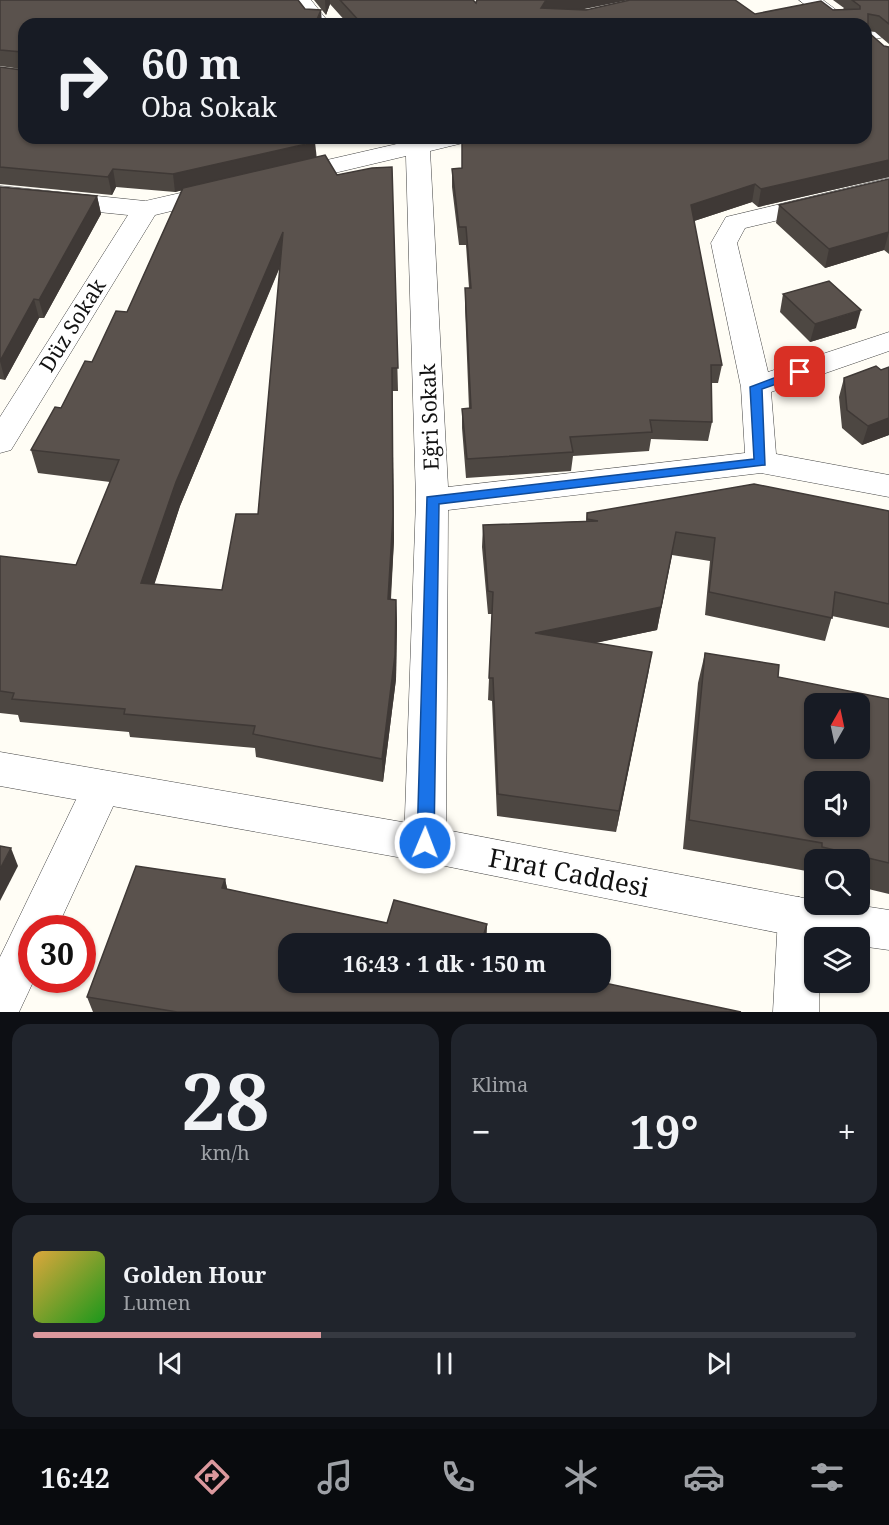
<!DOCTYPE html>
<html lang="tr">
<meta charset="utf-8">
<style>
body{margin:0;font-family:"Noto Serif",serif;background:#20242c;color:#f1f3f6;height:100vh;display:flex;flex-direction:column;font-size:22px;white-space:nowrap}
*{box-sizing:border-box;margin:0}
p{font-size:20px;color:#9ea1a6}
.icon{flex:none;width:33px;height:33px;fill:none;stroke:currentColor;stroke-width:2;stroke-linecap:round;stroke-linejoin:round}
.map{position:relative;height:1012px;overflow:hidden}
.drawer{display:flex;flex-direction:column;gap:12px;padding:12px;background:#0d0f14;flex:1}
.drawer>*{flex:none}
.guide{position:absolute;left:18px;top:18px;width:854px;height:126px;border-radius:18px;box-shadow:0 2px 4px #0004;background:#171b24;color:#f1f3f6;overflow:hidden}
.needle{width:39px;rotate:9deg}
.fabs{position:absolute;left:804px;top:693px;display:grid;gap:12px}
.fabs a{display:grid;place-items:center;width:66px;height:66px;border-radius:12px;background:#171b24;box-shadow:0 2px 4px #0004;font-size:30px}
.speed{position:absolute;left:18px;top:915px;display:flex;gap:12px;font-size:30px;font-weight:700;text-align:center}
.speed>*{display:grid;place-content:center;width:78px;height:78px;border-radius:50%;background:#171b24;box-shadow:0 2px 4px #0004;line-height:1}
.speed .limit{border:9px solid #d22;background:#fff;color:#111}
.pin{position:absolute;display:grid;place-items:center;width:51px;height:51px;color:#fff;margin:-26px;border-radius:12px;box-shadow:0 3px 9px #0006}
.me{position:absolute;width:66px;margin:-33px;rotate:1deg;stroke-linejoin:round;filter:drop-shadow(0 0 4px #0008)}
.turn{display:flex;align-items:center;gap:21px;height:126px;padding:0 24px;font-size:27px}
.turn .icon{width:78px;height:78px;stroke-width:2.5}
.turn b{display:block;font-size:42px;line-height:51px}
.big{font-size:45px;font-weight:700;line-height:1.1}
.drawer .widget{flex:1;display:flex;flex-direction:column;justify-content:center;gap:9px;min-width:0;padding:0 21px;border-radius:18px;background:#20242c}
.drawer .dial{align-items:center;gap:0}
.dial b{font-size:78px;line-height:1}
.song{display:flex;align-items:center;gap:18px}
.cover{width:72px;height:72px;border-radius:9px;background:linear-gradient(135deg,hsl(40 70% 55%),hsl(120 70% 35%))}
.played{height:6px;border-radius:3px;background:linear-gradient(90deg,#db989d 35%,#363941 35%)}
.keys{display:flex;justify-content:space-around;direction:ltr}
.heat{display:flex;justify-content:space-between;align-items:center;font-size:33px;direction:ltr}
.drawer .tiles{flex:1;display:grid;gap:12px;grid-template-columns:1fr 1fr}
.widget:last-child{grid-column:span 2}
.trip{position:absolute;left:278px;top:933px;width:333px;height:60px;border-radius:18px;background:#171b24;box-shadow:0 2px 4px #0004;font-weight:700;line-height:60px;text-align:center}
.tabs{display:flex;height:96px;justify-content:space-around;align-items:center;background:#090b0e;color:#9ea1a6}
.tabs .icon{width:42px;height:42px}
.tabs .on{color:#db989d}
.tabs b{font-size:27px;color:#f1f3f6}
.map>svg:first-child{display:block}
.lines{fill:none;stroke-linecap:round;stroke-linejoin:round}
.minor-casing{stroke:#444;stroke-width:1}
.tertiary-casing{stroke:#444;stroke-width:1}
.minor{fill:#fff;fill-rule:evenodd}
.tertiary{fill:#fff;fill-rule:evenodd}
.wall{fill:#4d4742;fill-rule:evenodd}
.shaded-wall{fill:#3f3936}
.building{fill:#5a524d;stroke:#3f3936;stroke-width:1.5;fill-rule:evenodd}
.route{fill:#1a73e8;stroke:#114b97;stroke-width:1.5}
.labels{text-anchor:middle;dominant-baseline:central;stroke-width:6;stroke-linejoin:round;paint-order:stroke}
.street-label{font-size:21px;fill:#111;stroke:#fff}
.near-street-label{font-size:26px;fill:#111;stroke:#fff}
</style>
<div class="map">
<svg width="889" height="1012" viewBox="0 0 889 1012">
<rect width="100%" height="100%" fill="#fffdf5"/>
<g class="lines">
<g class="minor-casing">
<g id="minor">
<polygon points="290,0 311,0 330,24 308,24"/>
<polygon points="799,0 823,0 855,24 830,24"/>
<polygon points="889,24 889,36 866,41 866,29"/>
<polygon points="398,138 466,138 463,143 430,151 448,487 745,453 741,387 711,243 726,217 889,178 889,194 745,228 737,243 768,372 889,332 889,351 771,392 776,454 889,475 889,497 761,473 448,510 446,844 440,857 425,862 410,857 404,844 416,500 406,156 288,184 279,181 275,176 279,171 401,143"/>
<polygon points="220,184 229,187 233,192 229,197 155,215 11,450 0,453 0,417 128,215 0,202 0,186 145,201"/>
<polygon points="102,770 116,775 122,787 57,928 32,928 32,980 34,980 19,1012 0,1012 0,957 88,775"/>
<polygon points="799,897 814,903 820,917 820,938 814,938 814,982 819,982 819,1012 773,1012 778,917 784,903"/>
</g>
</g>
<g class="tertiary-casing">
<polygon id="tertiary" points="0,752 425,826 814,900 814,904 850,904 889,910 889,950 860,946 860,938 799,937 425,862 0,786"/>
</g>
<use href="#minor" class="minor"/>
<use href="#tertiary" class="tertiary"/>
</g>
<g class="wall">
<path d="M0,0L24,24L316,157L337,175L392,167L398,391H392L394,540L391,599L396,600L397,623L396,679L383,782L256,757L255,748L130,737L129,732L20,722L18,715L0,713V556L76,565L110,482L38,473L31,450L61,408L92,362L127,312L182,190L175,192L116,187L112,195L0,184V67L21,69L0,66ZM280,267L258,514L222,590L154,584L180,506Z"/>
<polygon points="314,0 473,0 476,3 581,9 755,14 843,9 844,8 833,0 889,0 889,44 875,32 868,31 868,32 884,46 889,47 889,177 758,207 752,202 694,221 722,365 718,383 712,383 712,422 708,441 651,439 649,451 573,456 571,471 466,478 462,428 462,409 469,409 465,307 465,288 469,288 466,245 459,245 452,187 452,169 462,168 866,24 348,24 330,4 326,15"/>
<polygon points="889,179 889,254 884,250 825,268 776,223 779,205"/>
<polygon points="0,187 97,196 101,214 44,318 39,318 5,380 0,379"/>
<polygon points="783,294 856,328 810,342 780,312"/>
<polygon points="889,367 889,435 862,445 842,428 839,397 844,378 881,370"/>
<polygon points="889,511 889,628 832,616 825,641 705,615 710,561 672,555 657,630 594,643 652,652 616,832 497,816 492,701 488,700 492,614 488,614 482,547 483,525 586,521 587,513"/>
<polygon points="705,653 778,677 889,699 889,894 860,887 860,860 814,860 814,877 812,876 812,872 683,849 698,683"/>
<polygon points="225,879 227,889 387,923 487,924 486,941 288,944 741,1012 93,1012 87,997"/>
</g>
<g class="shaded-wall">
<polygon points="325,0 330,0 330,4 326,15"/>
<polygon points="546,0 629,0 545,17 541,8"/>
<polygon points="321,10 322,24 315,24"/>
<polygon points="315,142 317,160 175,192 173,174"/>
<polygon points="889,160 889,177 758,207 761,189"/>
<polygon points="113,169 116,187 112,195 108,177"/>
<polygon points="755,184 752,202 688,223 691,205"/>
<polygon points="97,196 101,214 44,318 39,300"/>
<polygon points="283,232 285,254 180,506 147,607 141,583 176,482"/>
<polygon points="889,232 884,250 825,268 829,249"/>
<polygon points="34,299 39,318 5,380 0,361"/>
<polygon points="861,310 856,328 810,342 815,324"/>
<polygon points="392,368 394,540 389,622 388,599"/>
<polygon points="889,418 889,435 862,445 868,426"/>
<polygon points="676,532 657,630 534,656 535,633"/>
<polygon points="396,600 397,623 396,679 383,782 382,759"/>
<polygon points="652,652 648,675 616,832 619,811"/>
<polygon points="11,848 18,866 0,901 0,869"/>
<polygon points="225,879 229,897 222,888"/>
<polygon points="487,924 486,941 482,940"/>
</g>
<g class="building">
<polygon points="0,0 298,0 305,9 321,10 315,24 24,24 24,138 313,138 315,142 173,174 113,169 108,177 0,167 0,67 21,70 22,52 0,50"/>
<polygon points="340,0 473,0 476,3 477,0 547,0 546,0 541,8 586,10 630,0 735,0 755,14 821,1 833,10 860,9 860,6 852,0 889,0 889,24 879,16 868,14 868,32 884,46 889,47 889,160 761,189 755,184 691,205 722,365 711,365 712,422 650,420 652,432 570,437 573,452 467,459 462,409 471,408 465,288 471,288 466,227 459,227 452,169 462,168 462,138 866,138 866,24 362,24"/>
<path d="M325,155L337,175L372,168L392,167L398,368H392L393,516L388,599L396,600L395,655L382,759L253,734L255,726L124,714L125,709L12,699L14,693L0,691V556L76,565L119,460L31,450L55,407L61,408L85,361L92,362L116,311L127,312L183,188ZM283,232L258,514H236L222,590L141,583L176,482Z"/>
<polygon points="889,179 889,232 829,249 779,205"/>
<polygon points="0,187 97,196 39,300 34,299 0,361"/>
<polygon points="829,281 861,310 815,324 783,294"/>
<polygon points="876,366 881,370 889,367 889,418 868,426 847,410 844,378"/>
<polygon points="754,484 889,511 889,604 835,592 832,618 709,592 715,538 676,532 661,607 535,633 652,652 619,811 498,794 493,678 489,678 493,592 488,591 483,525 598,521 587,519 587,513"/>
<path d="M705,653L779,665L778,677L889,699V863L822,847V843L689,820ZM814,704H860V748H814ZM814,782H860V826H814Z"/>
<polygon points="0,846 11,848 0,869"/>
<polygon points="136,866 225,879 222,888 387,923 394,900 487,924 482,940 502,944 288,944 288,982 600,982 741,1012 177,1012 87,997"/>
</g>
<polygon class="route" points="800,368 806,372 805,374 762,389 765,465 439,504 434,843 431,849 425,851 419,849 417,843 427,497 754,459 750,387"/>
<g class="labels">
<g class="street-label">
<text transform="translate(72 325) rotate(-58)">Düz Sokak</text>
<text transform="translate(429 417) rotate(-92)">Eğri Sokak</text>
</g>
<g class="near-street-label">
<text transform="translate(569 872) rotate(11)">Fırat Caddesi</text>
</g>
</g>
</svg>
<div class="fabs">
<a><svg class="needle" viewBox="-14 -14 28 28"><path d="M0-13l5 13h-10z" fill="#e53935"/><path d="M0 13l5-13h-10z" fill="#9ea1a6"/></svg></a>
<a><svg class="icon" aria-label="sound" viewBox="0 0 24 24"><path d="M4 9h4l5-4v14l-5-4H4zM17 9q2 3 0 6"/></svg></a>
<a><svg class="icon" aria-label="search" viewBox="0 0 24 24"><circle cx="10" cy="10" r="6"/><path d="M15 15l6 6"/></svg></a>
<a><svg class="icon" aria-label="layers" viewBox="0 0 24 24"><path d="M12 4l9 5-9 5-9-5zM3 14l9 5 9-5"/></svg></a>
</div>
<div class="speed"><div class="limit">30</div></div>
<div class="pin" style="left:800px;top:372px;background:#d93025"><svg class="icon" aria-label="arrive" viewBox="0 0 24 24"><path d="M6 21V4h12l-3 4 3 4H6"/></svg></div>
<svg class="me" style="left:425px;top:843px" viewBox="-20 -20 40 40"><circle r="17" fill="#1a73e8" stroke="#fff" stroke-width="3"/><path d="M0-11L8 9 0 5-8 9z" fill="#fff"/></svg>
<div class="trip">16:43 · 1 dk · 150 m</div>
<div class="guide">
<div class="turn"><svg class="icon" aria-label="right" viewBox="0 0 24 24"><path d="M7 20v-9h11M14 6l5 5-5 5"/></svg><div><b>60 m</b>Oba Sokak</div></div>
</div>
</div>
<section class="drawer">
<div class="tiles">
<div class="widget dial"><b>28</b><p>km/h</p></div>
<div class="widget"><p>Klima</p>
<div class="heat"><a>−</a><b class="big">19°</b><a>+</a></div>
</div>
<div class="widget">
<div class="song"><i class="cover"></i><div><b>Golden Hour</b><p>Lumen</p></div></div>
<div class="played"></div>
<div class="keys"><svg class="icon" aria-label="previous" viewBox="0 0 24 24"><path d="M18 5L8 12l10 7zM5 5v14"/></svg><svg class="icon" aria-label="pause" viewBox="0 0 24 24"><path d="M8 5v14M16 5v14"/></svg><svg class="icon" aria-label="next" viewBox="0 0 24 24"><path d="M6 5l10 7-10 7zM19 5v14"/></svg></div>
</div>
</div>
</section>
<nav class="tabs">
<b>16:42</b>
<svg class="icon on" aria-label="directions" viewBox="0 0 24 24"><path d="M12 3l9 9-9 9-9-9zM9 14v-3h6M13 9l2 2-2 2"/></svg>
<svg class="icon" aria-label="music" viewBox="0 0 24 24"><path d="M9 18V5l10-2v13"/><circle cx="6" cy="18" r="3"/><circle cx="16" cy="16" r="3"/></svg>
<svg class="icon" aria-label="phone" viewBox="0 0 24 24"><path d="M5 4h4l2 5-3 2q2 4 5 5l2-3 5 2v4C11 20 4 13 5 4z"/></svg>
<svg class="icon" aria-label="climate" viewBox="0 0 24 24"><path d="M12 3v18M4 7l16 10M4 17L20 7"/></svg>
<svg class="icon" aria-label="car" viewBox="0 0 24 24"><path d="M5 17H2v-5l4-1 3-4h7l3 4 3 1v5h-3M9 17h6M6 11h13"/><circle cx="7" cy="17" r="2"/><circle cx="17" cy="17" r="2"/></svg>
<svg class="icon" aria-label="filters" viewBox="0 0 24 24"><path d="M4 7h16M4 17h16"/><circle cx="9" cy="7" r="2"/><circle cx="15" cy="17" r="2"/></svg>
</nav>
